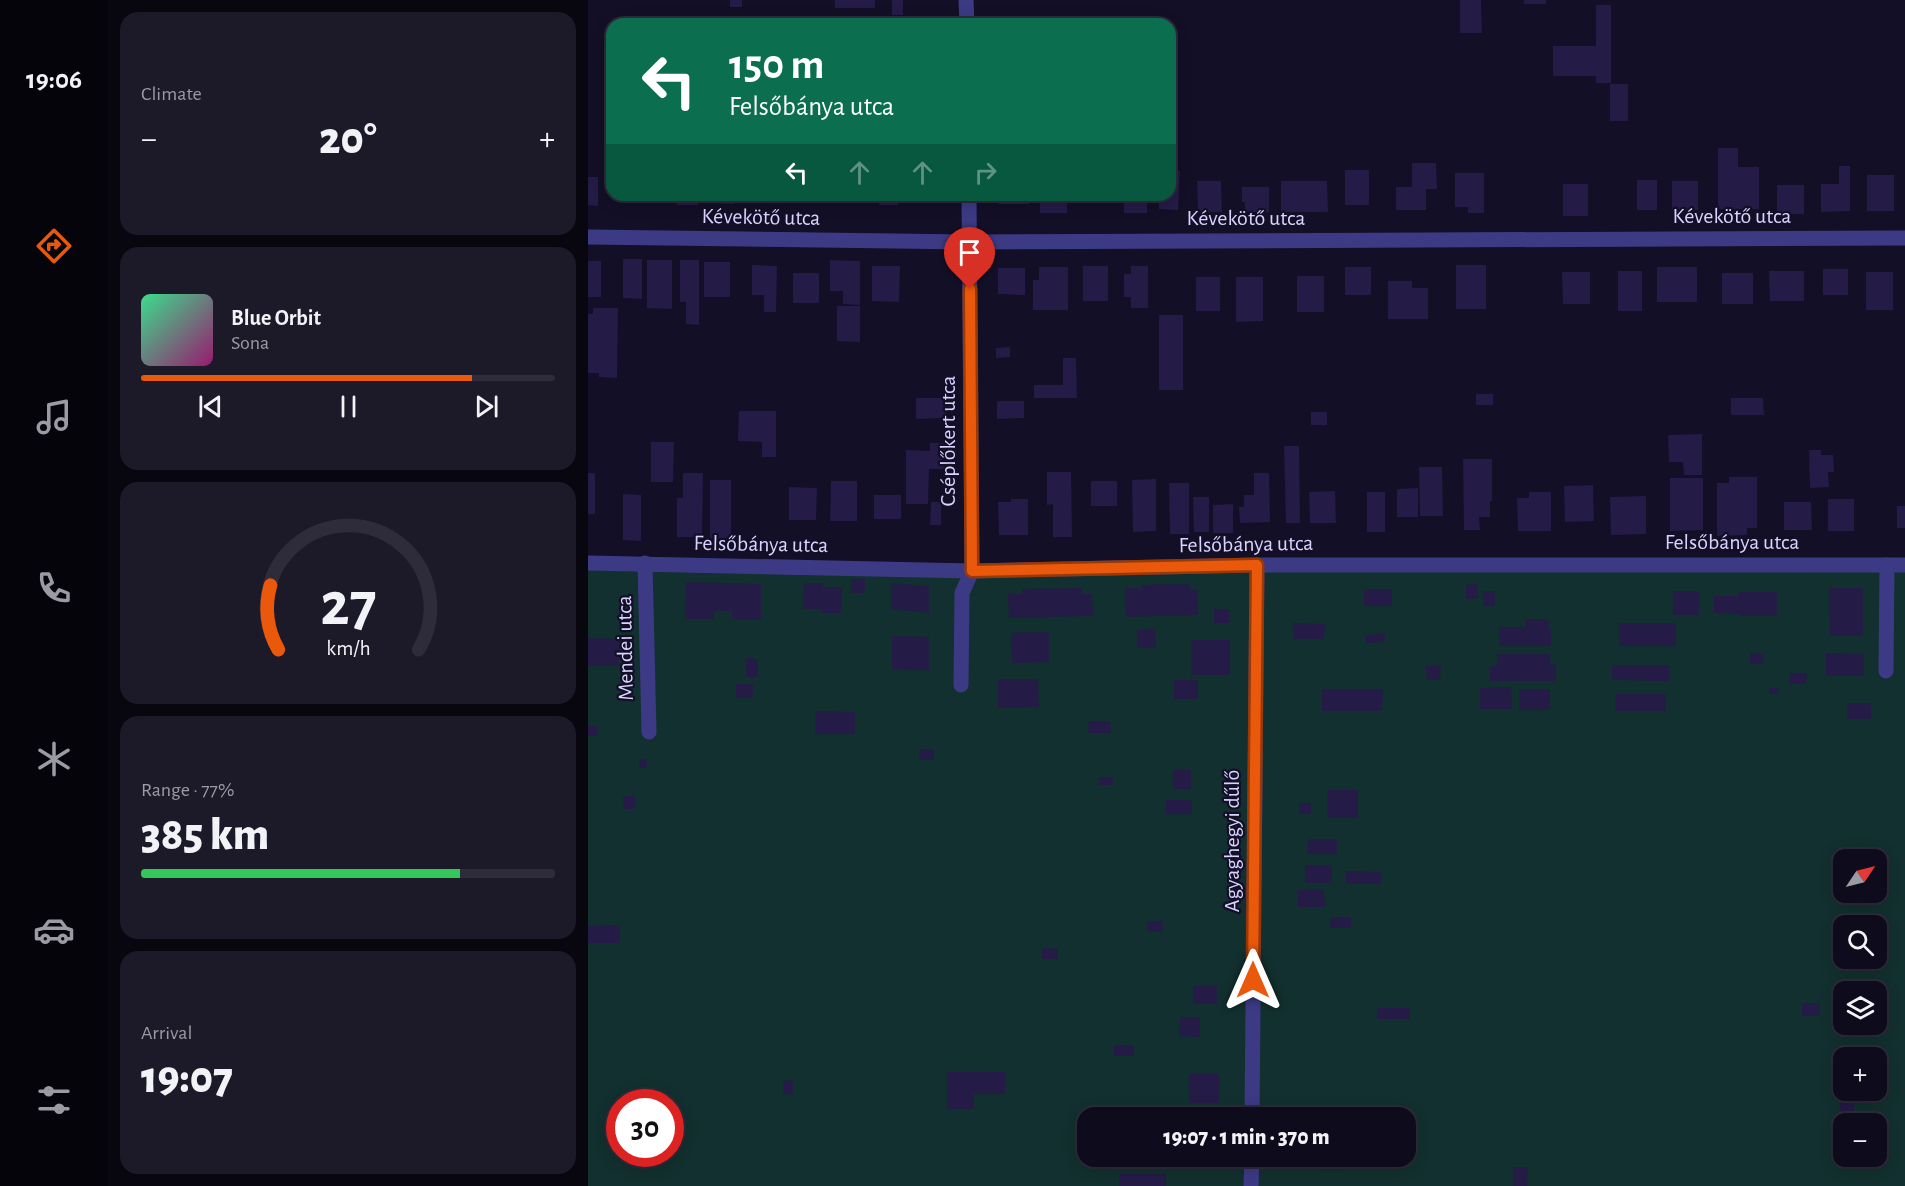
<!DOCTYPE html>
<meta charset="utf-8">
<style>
body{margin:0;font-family:"Alegreya Sans",sans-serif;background:#1c1929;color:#f1f3f6;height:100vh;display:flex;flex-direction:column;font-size:22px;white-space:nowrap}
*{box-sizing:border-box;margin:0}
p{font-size:20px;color:#9b9ba3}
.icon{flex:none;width:33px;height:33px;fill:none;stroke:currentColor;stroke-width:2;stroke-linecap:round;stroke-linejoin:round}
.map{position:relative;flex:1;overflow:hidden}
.drawer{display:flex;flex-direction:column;gap:12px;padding:12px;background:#08060f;width:480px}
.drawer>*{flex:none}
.hud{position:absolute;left:18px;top:18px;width:570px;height:183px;border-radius:18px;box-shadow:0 3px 15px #0003,0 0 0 2px #2e2b3b;background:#0b6e4f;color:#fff;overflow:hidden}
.needle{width:39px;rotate:55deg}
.fabs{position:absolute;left:1245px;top:849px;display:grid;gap:12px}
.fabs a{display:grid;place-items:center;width:54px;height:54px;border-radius:12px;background:#0e0b1c;box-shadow:0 3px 15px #0003,0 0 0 2px #2e2b3b;font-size:30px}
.speed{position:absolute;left:18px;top:1089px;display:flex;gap:12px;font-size:30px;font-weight:700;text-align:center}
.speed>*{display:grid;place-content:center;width:78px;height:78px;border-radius:50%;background:#0e0b1c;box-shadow:0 3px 15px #0003,0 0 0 2px #2e2b3b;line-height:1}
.speed .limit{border:9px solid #d22;background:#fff;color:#111}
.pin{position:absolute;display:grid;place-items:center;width:51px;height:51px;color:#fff;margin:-62px -26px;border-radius:50% 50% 50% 0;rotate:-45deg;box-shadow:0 0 6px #0007}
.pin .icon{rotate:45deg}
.me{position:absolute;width:66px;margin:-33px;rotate:0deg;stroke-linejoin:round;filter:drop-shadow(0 0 4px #0008)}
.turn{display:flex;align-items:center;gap:21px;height:126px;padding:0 24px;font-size:27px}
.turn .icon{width:78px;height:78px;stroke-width:2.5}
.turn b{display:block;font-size:42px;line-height:51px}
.lanes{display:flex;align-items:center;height:57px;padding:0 24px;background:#0003;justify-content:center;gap:30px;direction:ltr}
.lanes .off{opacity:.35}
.big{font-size:45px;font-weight:800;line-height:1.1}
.drawer .card{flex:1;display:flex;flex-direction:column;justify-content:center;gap:9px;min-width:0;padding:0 21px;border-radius:18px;background:#1c1929}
.drawer .dial{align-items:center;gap:0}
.dial svg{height:156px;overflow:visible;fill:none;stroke:#2e2b3b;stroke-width:7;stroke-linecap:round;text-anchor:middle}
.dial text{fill:#f1f3f6;stroke:none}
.song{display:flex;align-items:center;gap:18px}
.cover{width:72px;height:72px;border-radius:9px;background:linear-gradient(135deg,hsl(150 70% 55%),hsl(320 70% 35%))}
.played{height:6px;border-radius:3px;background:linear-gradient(90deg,#ea580c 80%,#2e2b3b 80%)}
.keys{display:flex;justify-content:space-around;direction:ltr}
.heat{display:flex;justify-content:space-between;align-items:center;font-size:33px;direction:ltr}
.charge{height:9px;border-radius:4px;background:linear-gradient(90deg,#34c759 77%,#2e2b3b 0)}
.trip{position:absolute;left:489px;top:1107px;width:339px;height:60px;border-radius:18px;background:#0e0b1c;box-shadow:0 3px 15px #0003,0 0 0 2px #2e2b3b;font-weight:800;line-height:60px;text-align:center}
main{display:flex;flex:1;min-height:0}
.menu{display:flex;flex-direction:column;width:108px;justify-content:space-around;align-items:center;background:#06040b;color:#9b9ba3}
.menu .icon{width:42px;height:42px}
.menu .current{color:#ea580c}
.menu b{font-size:27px;color:#f1f3f6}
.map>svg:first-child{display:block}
.green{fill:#12302f;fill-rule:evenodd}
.building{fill:#241b47}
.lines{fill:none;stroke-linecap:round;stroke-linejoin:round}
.street{stroke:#3d3a85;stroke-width:15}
.route-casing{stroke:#983908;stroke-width:15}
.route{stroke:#ea580c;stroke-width:10}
.labels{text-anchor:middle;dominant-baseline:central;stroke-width:4.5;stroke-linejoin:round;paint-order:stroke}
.street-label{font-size:22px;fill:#d9d4ff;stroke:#130f26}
</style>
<main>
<nav class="menu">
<b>19:06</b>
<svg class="icon current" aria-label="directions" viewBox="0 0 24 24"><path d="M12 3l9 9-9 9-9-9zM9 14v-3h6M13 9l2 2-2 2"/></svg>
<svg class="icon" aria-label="music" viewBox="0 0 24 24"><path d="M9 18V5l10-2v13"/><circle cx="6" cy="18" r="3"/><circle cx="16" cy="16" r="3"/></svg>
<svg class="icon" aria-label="phone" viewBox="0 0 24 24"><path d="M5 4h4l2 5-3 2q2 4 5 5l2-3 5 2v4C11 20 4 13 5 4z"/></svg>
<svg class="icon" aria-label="climate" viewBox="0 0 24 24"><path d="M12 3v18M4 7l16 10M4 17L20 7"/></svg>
<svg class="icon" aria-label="car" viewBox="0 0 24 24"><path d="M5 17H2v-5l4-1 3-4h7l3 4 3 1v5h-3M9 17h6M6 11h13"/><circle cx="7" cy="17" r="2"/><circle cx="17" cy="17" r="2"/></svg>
<svg class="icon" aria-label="filters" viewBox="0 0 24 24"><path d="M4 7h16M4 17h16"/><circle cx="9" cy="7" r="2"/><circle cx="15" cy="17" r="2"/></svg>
</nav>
<section class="drawer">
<div class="card"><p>Climate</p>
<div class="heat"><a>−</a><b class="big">20°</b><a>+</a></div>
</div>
<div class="card">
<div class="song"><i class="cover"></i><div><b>Blue Orbit</b><p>Sona</p></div></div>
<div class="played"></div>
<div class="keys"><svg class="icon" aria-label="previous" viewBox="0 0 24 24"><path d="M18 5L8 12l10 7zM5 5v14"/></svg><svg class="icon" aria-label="pause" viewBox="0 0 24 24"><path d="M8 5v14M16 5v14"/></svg><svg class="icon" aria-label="next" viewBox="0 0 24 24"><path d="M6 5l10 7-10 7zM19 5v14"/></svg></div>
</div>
<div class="card dial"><svg viewBox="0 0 100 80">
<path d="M14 69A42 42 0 1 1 86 69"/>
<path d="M14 69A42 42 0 0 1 10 36" stroke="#ea580c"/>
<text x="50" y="56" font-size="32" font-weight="700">27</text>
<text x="50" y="72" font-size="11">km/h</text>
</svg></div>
<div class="card"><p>Range · 77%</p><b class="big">385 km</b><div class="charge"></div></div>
<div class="card"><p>Arrival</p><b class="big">19:07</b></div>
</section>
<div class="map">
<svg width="1317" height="1186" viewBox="0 0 1317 1186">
<rect width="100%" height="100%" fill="#130f26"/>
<path class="green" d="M0,563L1317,565V1186H0ZM1256,860H1288V892H1256ZM1256,926H1288V958H1256ZM1256,992H1288V1024H1256ZM1256,1058H1288V1090H1256ZM32,1102H82V1154H32ZM500,1118H818V1156H500ZM1256,1124H1288V1156H1256Z"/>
<g class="building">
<rect x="142" y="0" width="12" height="7"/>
<rect x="247" y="0" width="40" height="8"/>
<rect x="304" y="0" width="11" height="15"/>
<polygon points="872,0 893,0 894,33 872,33"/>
<rect x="936" y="0" width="22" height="4"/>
<polygon points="1008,5 1023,5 1023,83 1008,83 1008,76 965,76 965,46 1008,46"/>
<rect x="277" y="17" width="10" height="7"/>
<rect x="1022" y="84" width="18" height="37"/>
<polygon points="1130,148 1150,148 1150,167 1171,167 1171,209 1130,209"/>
<polygon points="824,163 848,163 849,189 838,189 838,210 808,210 808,187 824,187"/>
<polygon points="1251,166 1262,166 1262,211 1233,212 1233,184 1251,184"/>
<rect x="757" y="170" width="24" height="35"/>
<polygon points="582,171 592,171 590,210 571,209 571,195 582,195"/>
<polygon points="867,173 896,173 896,213 880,213 880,207 867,207"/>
<rect x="1279" y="175" width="27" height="36"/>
<polygon points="0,177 10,177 10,206 0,205"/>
<rect x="1049" y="180" width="20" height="30"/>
<polygon points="609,181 633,181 634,212 610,212"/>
<polygon points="693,181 739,181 740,212 693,212"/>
<rect x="1084" y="181" width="26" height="29"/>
<rect x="975" y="184" width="25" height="32"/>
<rect x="1189" y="185" width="27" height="29"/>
<polygon points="654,187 681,187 681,212 657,212 657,202 654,202"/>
<rect x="32" y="195" width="20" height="6"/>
<rect x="67" y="195" width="18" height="5"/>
<rect x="89" y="195" width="21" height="10"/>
<polygon points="125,195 145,195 145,204 125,203"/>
<polygon points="177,195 209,195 209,201 177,200"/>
<polygon points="284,195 310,195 310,205 291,205 292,198 284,198"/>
<rect x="410" y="195" width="31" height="9"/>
<rect x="452" y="195" width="27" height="18"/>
<rect x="536" y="195" width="23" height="18"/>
<polygon points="35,259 54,259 54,299 35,298"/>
<polygon points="59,260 84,260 84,309 59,308"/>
<polygon points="92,260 111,260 111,325 98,324 98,302 92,302"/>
<polygon points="242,260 272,261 272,305 255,304 255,291 242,291"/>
<rect x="0" y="261" width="13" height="36"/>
<rect x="116" y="262" width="26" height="35"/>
<polygon points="164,265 189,266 188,312 176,312 176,295 164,295"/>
<rect x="868" y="265" width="30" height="44"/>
<polygon points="284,266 312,266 311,302 284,301"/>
<rect x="495" y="266" width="25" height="35"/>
<polygon points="543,266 560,266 560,308 543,308 543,297 536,297 536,274 543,274"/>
<polygon points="451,267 480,267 480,310 445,310 445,280 451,280"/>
<rect x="757" y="267" width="26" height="28"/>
<rect x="1069" y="267" width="40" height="35"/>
<polygon points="410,268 437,268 437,295 410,294"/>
<rect x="1235" y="269" width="25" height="26"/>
<rect x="1030" y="271" width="24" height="40"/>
<polygon points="1181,271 1216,271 1216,301 1182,301"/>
<polygon points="974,272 1002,272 1002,304 975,304"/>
<rect x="1278" y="272" width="27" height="38"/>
<rect x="205" y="273" width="26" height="30"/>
<rect x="1134" y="273" width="31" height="31"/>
<rect x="709" y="276" width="27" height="36"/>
<rect x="608" y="277" width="24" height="34"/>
<polygon points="648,277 675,277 675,321 648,322"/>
<polygon points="800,281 824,281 824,288 840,288 840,319 800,319"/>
<polygon points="249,306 272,306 272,342 249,341"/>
<polygon points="5,308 30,308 29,378 11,377 11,373 0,373 0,314 5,314"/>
<rect x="571" y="315" width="24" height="75"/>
<polygon points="422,347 422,357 408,358 408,348"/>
<polygon points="475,358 488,358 489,398 446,398 446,385 475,385"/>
<rect x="888" y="394" width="17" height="11"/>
<polygon points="328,398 358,398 358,418 328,419"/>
<polygon points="1143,398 1175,398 1176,415 1143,415"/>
<polygon points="409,401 436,401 436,418 409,419"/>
<polygon points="151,411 188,411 188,457 174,457 174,442 150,441"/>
<rect x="723" y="412" width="16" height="13"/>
<polygon points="1114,434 1114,475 1096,475 1095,462 1081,462 1080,435"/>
<polygon points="63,442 86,442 85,482 63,482"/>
<polygon points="342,443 364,443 364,469 341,469 340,504 318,504 318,450 342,451"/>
<polygon points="696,446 711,446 712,523 698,523"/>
<polygon points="1221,450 1233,450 1233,455 1245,455 1246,472 1240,472 1241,487 1222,488"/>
<polygon points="875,459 904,459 904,501 902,501 902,517 891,517 892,530 876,530"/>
<polygon points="831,467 854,467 855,516 832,516"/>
<polygon points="459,472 483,472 484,537 465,537 465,504 459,505"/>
<rect x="0" y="473" width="7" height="41"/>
<polygon points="95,473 115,473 114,537 89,537 89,498 95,498"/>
<polygon points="666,473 681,473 682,522 652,523 651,507 656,507 656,495 666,495"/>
<polygon points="1141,477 1169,477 1169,528 1159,528 1159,535 1129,536 1129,483 1141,483"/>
<polygon points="1082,478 1115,478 1115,530 1082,531"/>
<polygon points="568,479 568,531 545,532 544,480"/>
<polygon points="122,480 143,480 143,539 122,538"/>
<polygon points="243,481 269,481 269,521 242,521"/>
<rect x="503" y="481" width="26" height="25"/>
<polygon points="581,483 601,483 601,534 582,534"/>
<polygon points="1005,485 1006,521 977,522 976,486"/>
<polygon points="201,487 229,488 228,520 201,520"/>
<polygon points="830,488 830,517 809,517 809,489"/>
<polygon points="747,491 748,523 722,523 721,492"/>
<rect x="779" y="492" width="18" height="40"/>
<polygon points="941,492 963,492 963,531 930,531 929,498 941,498"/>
<polygon points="35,494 53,495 53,541 35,540"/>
<rect x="286" y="495" width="27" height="24"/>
<polygon points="1058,496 1058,534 1023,535 1022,497"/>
<polygon points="605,497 621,497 621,532 606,532"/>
<polygon points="423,499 440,499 440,535 411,535 410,502 423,502"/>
<rect x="1240" y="499" width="26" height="32"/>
<polygon points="343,502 353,502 353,525 342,525"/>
<polygon points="1196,502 1223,502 1224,530 1196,530"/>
<polygon points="645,504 645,533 625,533 625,505"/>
<rect x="1309" y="506" width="8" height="22"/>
<rect x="263" y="579" width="14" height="14"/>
<polygon points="98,582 173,584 173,620 144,619 144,611 126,611 126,619 97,619"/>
<polygon points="216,583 235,583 235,587 254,587 253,613 234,613 234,609 215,609"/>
<polygon points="303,583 341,586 341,613 303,609"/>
<polygon points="601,584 601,589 609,589 610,615 538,617 537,588 553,588 553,585"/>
<polygon points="889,584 890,598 878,599 878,585"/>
<polygon points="494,588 494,594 504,594 505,616 421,618 420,594 434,594 434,589"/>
<polygon points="1241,588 1275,588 1275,636 1242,636"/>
<rect x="776" y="589" width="28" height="17"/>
<rect x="895" y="591" width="12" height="15"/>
<rect x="1085" y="591" width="26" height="24"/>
<polygon points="1151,592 1189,592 1189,616 1151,616 1151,614 1126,613 1126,596 1151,596"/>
<rect x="626" y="609" width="15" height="14"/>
<polygon points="938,619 960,619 961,630 963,630 963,646 911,646 911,627 938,627"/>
<polygon points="705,623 737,624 736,639 705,639"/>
<rect x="1031" y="623" width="57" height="23"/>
<polygon points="567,629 568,648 549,648 549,630"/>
<polygon points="461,632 461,662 424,663 423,633"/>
<polygon points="797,634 797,642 778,643 778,635"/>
<polygon points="304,636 341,637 341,670 304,669"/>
<polygon points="0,638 32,639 32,666 0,666"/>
<rect x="603" y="640" width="39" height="35"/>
<polygon points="1162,653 1175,654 1175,664 1162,664"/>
<polygon points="1238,653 1276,654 1276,676 1238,676"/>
<polygon points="909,654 962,654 962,664 968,664 968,681 902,681 902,666 909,666"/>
<polygon points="158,658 170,659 170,677 158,677"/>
<polygon points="1024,665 1081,665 1081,681 1024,680"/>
<polygon points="838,666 853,666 852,680 839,680"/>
<polygon points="1201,673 1219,673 1218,684 1201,684"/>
<polygon points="410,679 450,679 451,707 410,708"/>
<rect x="586" y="680" width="24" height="19"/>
<rect x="148" y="684" width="17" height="14"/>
<polygon points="923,687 924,709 892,709 892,688"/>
<rect x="1181" y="688" width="9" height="6"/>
<polygon points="734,689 795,689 794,711 734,711"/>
<rect x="931" y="689" width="31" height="21"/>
<rect x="1027" y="694" width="51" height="17"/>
<rect x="1259" y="703" width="24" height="16"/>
<polygon points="227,711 267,712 267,734 227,734"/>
<polygon points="501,721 522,721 523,733 500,733"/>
<rect x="0" y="726" width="9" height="10"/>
<polygon points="332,749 346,749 346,760 331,760"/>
<polygon points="59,759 59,767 51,768 51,760"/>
<rect x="585" y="770" width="18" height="19"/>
<rect x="511" y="777" width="14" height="8"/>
<rect x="739" y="790" width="31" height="28"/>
<polygon points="35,796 47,796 47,809 36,809"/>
<rect x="578" y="800" width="26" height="14"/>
<rect x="711" y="803" width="12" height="11"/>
<polygon points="720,839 749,839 749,854 719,854"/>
<rect x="717" y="865" width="27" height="18"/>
<polygon points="758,871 793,872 793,884 758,884"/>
<polygon points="710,890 736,890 737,907 710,907"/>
<polygon points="743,917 763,917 763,928 742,928"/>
<polygon points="559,921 575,921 575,932 560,932"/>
<polygon points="32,925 32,943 0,943 0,926"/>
<polygon points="454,948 470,949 470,959 454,959"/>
<rect x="605" y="986" width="24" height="18"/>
<rect x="1214" y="1003" width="18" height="13"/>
<rect x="789" y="1008" width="33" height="11"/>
<polygon points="592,1017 612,1017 612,1037 591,1036"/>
<rect x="526" y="1045" width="20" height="11"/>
<polygon points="359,1072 417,1072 417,1094 386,1094 386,1109 359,1109"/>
<rect x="601" y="1074" width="30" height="29"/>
<polygon points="205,1080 205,1094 195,1094 195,1081"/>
<rect x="1252" y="1102" width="14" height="22"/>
<rect x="720" y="1111" width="33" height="7"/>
<rect x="734" y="1156" width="20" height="14"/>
<polygon points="925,1167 940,1167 939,1186 925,1186"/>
<rect x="531" y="1174" width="47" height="12"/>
</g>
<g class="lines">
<g class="street">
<polyline points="378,0 379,24"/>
<polyline points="0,237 381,242 1317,238"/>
<polyline points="0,563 384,571 669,565 1317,565"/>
<polyline points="57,563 61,732"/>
<polyline points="1298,671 1299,565"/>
<polyline points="373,685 374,593 384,571 381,195"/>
<polyline points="664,1118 669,565"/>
<polyline points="663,1186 664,1156"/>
</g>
</g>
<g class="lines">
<g class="route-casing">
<polyline id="route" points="382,289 384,571 669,565 665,980"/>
</g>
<use href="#route" class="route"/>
</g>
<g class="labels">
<g class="street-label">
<text x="1144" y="216">Kévekötő utca</text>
<text transform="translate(173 217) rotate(1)">Kévekötő utca</text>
<text x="658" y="218">Kévekötő utca</text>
<text transform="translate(360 441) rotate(-90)">Cséplőkert utca</text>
<text x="1144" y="542">Felsőbánya utca</text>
<text transform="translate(173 544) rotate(1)">Felsőbánya utca</text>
<text transform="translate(658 544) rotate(-1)">Felsőbánya utca</text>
<text transform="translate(37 648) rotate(-91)">Mendei utca</text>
<text transform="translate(644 841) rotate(-90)">Agyaghegyi dűlő</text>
</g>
</g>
</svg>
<div class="fabs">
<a><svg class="needle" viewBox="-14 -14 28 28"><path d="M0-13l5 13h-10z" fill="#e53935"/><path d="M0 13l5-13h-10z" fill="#9b9ba3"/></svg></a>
<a><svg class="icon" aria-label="search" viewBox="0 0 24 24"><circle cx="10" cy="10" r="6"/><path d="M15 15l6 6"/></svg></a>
<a><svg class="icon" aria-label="layers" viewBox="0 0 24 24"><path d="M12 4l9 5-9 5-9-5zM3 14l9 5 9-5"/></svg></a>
<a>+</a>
<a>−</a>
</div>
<div class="speed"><div class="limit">30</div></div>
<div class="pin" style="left:382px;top:289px;background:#d93025"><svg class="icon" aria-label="arrive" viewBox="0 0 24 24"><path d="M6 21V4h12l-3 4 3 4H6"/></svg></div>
<svg class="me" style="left:665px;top:980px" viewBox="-20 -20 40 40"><path d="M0-17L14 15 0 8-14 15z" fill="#ea580c" stroke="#fff" stroke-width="4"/></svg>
<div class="trip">19:07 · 1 min · 370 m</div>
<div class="hud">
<div class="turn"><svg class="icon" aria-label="left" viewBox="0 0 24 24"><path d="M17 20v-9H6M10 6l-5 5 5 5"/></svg><div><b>150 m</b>Felsőbánya utca</div></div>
<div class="lanes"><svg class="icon" aria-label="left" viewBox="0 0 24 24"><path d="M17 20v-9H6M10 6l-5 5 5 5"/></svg><svg class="icon off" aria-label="ahead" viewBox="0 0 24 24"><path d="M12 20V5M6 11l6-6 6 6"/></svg><svg class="icon off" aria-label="ahead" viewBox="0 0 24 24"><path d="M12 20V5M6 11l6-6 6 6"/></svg><svg class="icon off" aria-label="right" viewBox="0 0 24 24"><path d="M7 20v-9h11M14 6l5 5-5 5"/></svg></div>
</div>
</div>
</main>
